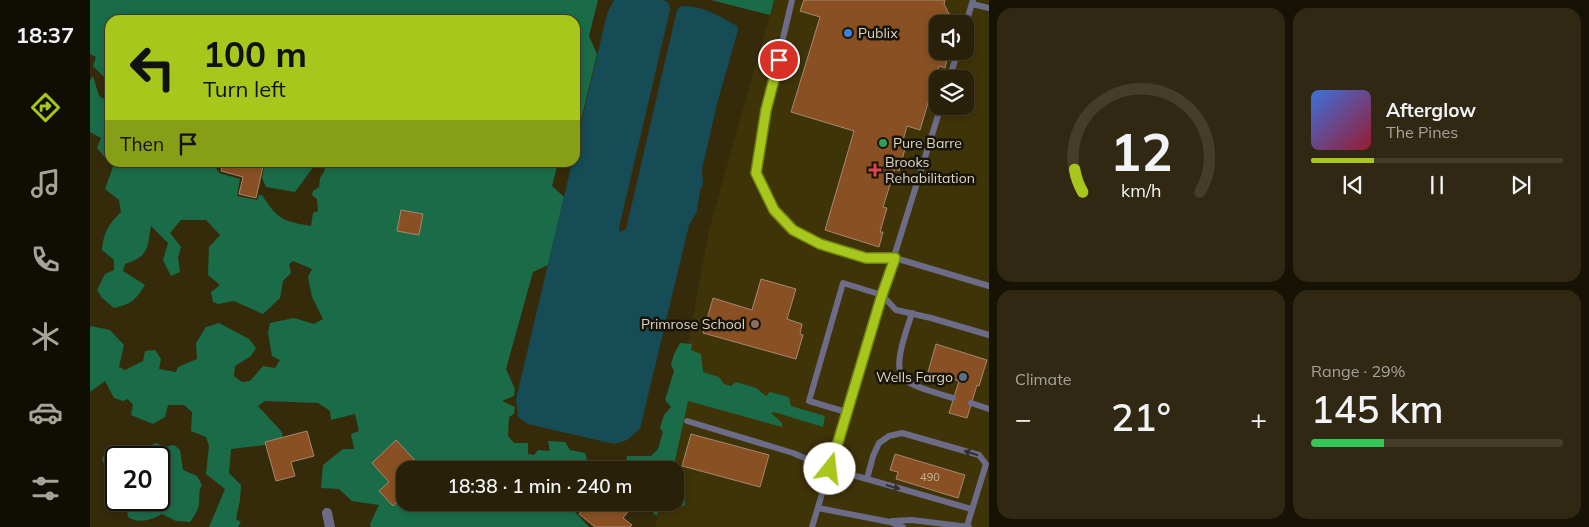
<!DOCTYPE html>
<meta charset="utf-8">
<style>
body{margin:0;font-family:Mulish,sans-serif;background:#302812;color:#f1f3f6;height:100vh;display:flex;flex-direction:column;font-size:19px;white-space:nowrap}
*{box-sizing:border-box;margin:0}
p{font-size:16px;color:#a5a39c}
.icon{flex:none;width:28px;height:28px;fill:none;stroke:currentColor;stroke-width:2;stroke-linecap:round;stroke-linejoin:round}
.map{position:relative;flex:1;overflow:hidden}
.side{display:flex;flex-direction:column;gap:8px;padding:8px;background:#161204;width:600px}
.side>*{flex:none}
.banner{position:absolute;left:15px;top:15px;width:475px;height:152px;border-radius:15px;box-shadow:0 2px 8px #0003,0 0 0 1px #443e29;background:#a8c71c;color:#111;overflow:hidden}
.buttons{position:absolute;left:839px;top:15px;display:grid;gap:10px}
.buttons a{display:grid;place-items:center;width:45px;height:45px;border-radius:10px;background:#282008;box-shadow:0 2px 8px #0003,0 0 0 1px #443e29;font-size:25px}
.speed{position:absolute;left:15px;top:446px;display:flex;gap:10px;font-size:25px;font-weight:700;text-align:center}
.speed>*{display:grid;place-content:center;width:65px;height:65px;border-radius:50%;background:#282008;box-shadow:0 2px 8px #0003,0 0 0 1px #443e29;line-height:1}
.speed .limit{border:2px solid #111;border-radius:8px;background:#fff;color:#111}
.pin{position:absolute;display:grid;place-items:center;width:42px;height:42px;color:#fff;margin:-21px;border:2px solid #fff;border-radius:50%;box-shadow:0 1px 5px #0007}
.me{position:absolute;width:55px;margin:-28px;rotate:16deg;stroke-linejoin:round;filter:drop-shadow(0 0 4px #0008)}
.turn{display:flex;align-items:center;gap:18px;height:105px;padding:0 15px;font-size:22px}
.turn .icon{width:65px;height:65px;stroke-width:2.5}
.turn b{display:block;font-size:35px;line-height:42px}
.then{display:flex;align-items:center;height:48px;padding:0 15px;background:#0003;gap:10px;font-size:19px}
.big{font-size:38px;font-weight:600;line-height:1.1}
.side .widget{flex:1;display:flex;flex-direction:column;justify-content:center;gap:8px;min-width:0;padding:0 18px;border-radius:15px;background:#302812}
.side .dial{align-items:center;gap:0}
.dial svg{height:130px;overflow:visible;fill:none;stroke:#443e29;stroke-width:7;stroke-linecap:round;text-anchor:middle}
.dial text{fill:#f1f3f6;stroke:none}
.song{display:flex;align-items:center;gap:15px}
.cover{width:60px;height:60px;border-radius:8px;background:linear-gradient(135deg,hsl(220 70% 55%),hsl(350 70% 35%))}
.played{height:5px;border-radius:2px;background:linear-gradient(90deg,#a8c71c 25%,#443e29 25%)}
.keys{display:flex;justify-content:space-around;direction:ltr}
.heat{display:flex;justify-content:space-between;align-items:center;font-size:28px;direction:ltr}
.charge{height:8px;border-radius:4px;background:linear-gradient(90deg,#34c759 29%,#443e29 0)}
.side .tiles{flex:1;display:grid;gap:8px;grid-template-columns:repeat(2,1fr)}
.trip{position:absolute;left:306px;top:461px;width:288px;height:50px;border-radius:15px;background:#282008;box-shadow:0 2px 8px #0003,0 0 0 1px #443e29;font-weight:600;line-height:50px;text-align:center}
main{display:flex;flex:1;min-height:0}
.tabs{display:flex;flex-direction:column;width:90px;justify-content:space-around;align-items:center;background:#100d03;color:#a5a39c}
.tabs .icon{width:35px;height:35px}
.tabs .on{color:#a8c71c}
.tabs b{font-size:22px;color:#f1f3f6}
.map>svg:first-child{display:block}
.built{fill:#3f3308;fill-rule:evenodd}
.forest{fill:#1a6c49}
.water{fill:#154c55}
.building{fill:#895123;stroke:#a68771}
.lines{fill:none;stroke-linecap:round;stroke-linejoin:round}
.service{stroke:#6d6c88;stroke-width:6}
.minor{stroke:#6d6c88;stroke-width:10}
.oneway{fill:#322e2e}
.route-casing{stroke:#6d8112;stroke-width:12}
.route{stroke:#a8c71c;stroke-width:9}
.shop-dot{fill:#3f7fe0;stroke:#181407;stroke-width:2}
.leisure-dot{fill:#2e9e5b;stroke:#181407;stroke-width:2}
.health-dot{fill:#e0444e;stroke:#181407;stroke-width:2}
.education-dot{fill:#8d6e63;stroke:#181407;stroke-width:2}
.service-dot{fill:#5c6f8a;stroke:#181407;stroke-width:2}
.labels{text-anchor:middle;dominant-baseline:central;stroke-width:5;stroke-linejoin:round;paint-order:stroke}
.number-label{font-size:11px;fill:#c7b59c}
.poi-label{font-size:14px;fill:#dcd6c4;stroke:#181407;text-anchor:start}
</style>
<main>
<nav class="tabs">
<b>18:37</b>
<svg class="icon on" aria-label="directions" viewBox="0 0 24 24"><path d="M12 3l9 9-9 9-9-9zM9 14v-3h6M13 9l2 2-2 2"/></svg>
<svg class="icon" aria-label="music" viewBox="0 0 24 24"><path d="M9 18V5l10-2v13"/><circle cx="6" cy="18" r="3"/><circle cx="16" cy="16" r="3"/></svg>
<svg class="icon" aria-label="phone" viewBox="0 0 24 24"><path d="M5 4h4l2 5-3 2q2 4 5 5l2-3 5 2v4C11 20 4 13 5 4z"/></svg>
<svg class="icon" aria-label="climate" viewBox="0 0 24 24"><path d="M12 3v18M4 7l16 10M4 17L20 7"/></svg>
<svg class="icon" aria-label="car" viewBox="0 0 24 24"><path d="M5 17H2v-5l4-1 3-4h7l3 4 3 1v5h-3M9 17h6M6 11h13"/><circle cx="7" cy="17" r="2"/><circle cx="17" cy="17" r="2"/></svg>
<svg class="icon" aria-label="filters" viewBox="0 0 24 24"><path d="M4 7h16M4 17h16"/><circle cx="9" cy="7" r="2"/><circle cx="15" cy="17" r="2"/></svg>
</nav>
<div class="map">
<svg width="899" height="527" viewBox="0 0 899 527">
<rect width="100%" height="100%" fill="#352b0b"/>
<path class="built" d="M684,0H899V527H565L570,503L585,502V470H575L619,230ZM848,24H875V51H848ZM848,79H875V106H848Z"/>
<g class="forest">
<polygon points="0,0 508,0 499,36 507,54 485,145 485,20 20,20 20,83 3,66 6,57 0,54"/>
<polygon points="621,0 684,0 680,15"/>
<path d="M3,76L9,96L20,102V162L123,163L129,173L150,179L147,196L167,200L169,195H172C188,220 193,221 221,226L223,213L228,211L227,199L222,195L223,191L229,187L230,178L235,170L233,163H468L462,186L474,197L458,265L443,272L416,369L425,389L424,396L412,401L425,407L424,414L419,417L418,436L424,443H438V454L444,455L448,450L460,451L458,441L475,442L480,450L495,453L497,460L487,465L489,470H315V502L478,503L470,511L485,512L499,527H281L280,524L289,505L262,501L249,489L231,488L233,465L253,449H264L261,434L269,431L265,414L241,420L240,411L228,403L175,401L168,406L192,432L193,439L175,445L141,449L139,473L151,485L150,500L146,519L151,522L148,527H119L135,489L116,474L119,446L116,437L101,431L102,412L94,405H78L75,417L63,424L41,415L43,405L38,399L33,401L24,398L15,381L0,392V327L1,326L20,330L34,345L29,367L35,370L53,361L55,351L65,350L71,359L69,369L86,372L88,367L107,359L106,343L116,327L129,323L159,339L166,348L161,356L145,366L144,376L152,382L160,381L173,366L185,368L190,360L182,356L178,333L180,323L204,318L224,324L233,319L222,297L218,277L222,269L203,261L199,264L201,273L193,281L190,298L173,314L144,301L128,304L123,302L121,292L130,285L118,275L119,247L130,235L116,220H91L80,233L91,247L88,258L90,272L81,276L73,260L78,243L61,226C57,249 59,256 35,264L33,271L55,285C45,301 41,304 24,308L12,298L7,290L15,274L24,270V260L12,250C13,234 19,223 31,212L29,200L15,189L23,167L7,148L11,138L0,132V80Z"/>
<polygon points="175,163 223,163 224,166 205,192 176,187 172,178"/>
<polygon points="590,343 602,344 601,350 611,354 613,372 629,377 634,384 641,386 646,382 666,388 676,396 680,392 699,397 701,406 735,416 733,427 684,412 681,413 692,423 692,427 598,401 583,470 534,470 537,456 561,456 568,449 573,432 570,428 574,415 581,407 575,400 584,371 581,365 584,354"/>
<path d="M66,443L75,447L84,445L90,450L93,470L107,476L112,485C108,492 110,494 109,502C109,510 104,516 100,522L86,521L72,514C61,520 49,524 38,517L36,505L39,500H69V458L59,457L63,444Z"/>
<polygon points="21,449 28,450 33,457 26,458 26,475 18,473 12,459 15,452"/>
<polygon points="585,484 595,492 595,506 569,506 567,516 564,514 559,503 585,502"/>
</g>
<path class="water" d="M524,0H573L579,3L580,10L529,228L530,232L536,229L587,10L591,6C612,5 630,16 647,26L648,30L627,104L612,169L613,185L610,190L607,211L599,225L550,429L537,440L524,444L438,424L428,417L426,399L482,163L485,162V149L517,14Z"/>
<g class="building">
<polygon points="714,0 855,0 854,4 859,14 865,16 863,24 848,24 848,51 859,51 855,68 849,66 830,130 817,126 812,144 816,145 809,171 805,169 793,207 797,208 790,232 793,232 789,247 735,230 764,131 701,112 730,17 710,11"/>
<polygon points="133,162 174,162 166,198 149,194 153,177 131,171"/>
<polygon points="311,210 333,214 329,235 307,231"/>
<polygon points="671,279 706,289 697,319 712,324 710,334 713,335 706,359 613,333 623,298 662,310"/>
<polygon points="846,344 897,360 889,386 887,385 877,418 859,413 869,381 838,372"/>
<polygon points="217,431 224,456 201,462 205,476 186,481 175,442"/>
<polygon points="601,434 679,455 670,487 592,466"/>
<polygon points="306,440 334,470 315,470 315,495 303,506 289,491 299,482 282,463"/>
<polygon points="805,454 875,475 868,498 806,479 808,472 800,470"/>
<polygon points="435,460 441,470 419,470"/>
<polygon points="498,502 519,502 522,504 523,502 539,502 543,505 533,518 542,525 540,527 505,527 489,514"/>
</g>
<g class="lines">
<g class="service">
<polyline points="702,0 676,110 666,173 684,210 703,230 730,244 776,258 805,258 899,286"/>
<polyline points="882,4 899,8"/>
<polyline points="875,26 883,0"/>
<polyline points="859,79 868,51"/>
<path d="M822,313C818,327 802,365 813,378C821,387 851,394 863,398"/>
<polyline points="881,403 899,409"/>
<polyline points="756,412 719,401 753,283 792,295 806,310 841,318 899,335"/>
<polyline points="597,421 703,453 740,469 777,479"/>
<polyline points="728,508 800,522 813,527"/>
<polyline points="802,521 822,520 879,527"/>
<polyline points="877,526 896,464 889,455 812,433 799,436 789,443 783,456 777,479 881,509"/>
<polyline points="722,527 792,295 851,106"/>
</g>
<polyline class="minor" points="237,513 240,527"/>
</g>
<defs><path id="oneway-solid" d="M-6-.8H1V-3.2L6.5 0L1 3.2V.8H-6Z" transform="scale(1.25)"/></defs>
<g class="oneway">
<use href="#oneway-solid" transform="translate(881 453) rotate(-162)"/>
<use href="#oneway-solid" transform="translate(803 487) rotate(16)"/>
</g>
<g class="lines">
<g class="route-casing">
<polyline id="route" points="689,60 676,110 666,173 684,210 703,230 730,244 776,258 805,258 792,295 740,469"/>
</g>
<use href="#route" class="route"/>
</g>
<circle class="shop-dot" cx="758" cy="33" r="5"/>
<circle class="leisure-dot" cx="793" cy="143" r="5"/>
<path class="health-dot" d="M782.5 162.5h5v5h5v5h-5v5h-5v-5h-5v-5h5z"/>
<circle class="education-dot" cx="665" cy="324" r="5"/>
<circle class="service-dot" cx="873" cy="377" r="5"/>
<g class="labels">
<g class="number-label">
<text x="840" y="477">490</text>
</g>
<g class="poi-label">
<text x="768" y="33">Publix</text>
<text x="803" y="143">Pure Barre</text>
<text x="795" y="162">Brooks<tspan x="795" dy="16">Rehabilitation</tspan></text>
<text x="655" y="324" text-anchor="end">Primrose School</text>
<text x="863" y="377" text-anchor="end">Wells Fargo</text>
</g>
</g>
</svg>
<div class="buttons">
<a><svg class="icon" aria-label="sound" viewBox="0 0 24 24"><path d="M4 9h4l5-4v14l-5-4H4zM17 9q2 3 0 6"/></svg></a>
<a><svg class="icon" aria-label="layers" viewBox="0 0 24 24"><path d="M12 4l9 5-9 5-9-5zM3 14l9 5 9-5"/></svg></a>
</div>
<div class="speed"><div class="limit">20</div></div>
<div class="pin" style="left:689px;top:60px;background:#d93025"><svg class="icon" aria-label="arrive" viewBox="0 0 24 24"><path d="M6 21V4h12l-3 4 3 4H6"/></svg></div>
<svg class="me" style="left:740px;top:469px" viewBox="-20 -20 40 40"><circle r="19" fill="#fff"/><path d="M0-13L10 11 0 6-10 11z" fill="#a8c71c"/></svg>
<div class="trip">18:38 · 1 min · 240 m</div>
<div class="banner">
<div class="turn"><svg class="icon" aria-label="left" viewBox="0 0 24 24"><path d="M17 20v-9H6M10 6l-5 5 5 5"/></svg><div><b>100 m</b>Turn left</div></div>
<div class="then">Then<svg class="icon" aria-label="arrive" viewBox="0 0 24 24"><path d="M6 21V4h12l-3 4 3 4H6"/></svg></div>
</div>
</div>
<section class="side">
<div class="tiles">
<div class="widget dial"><svg viewBox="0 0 100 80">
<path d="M14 69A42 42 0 1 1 86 69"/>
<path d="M14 69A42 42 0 0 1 9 55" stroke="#a8c71c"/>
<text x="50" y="56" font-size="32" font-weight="700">12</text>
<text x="50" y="72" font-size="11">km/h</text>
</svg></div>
<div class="widget">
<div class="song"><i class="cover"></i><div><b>Afterglow</b><p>The Pines</p></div></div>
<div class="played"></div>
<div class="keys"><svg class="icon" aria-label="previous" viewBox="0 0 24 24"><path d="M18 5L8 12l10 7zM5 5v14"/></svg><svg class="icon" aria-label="pause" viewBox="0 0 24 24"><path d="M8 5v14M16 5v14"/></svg><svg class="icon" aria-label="next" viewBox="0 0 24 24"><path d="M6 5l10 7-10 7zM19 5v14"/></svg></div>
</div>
<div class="widget"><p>Climate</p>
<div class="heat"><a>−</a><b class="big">21°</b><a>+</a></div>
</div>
<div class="widget"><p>Range · 29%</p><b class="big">145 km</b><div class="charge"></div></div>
</div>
</section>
</main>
